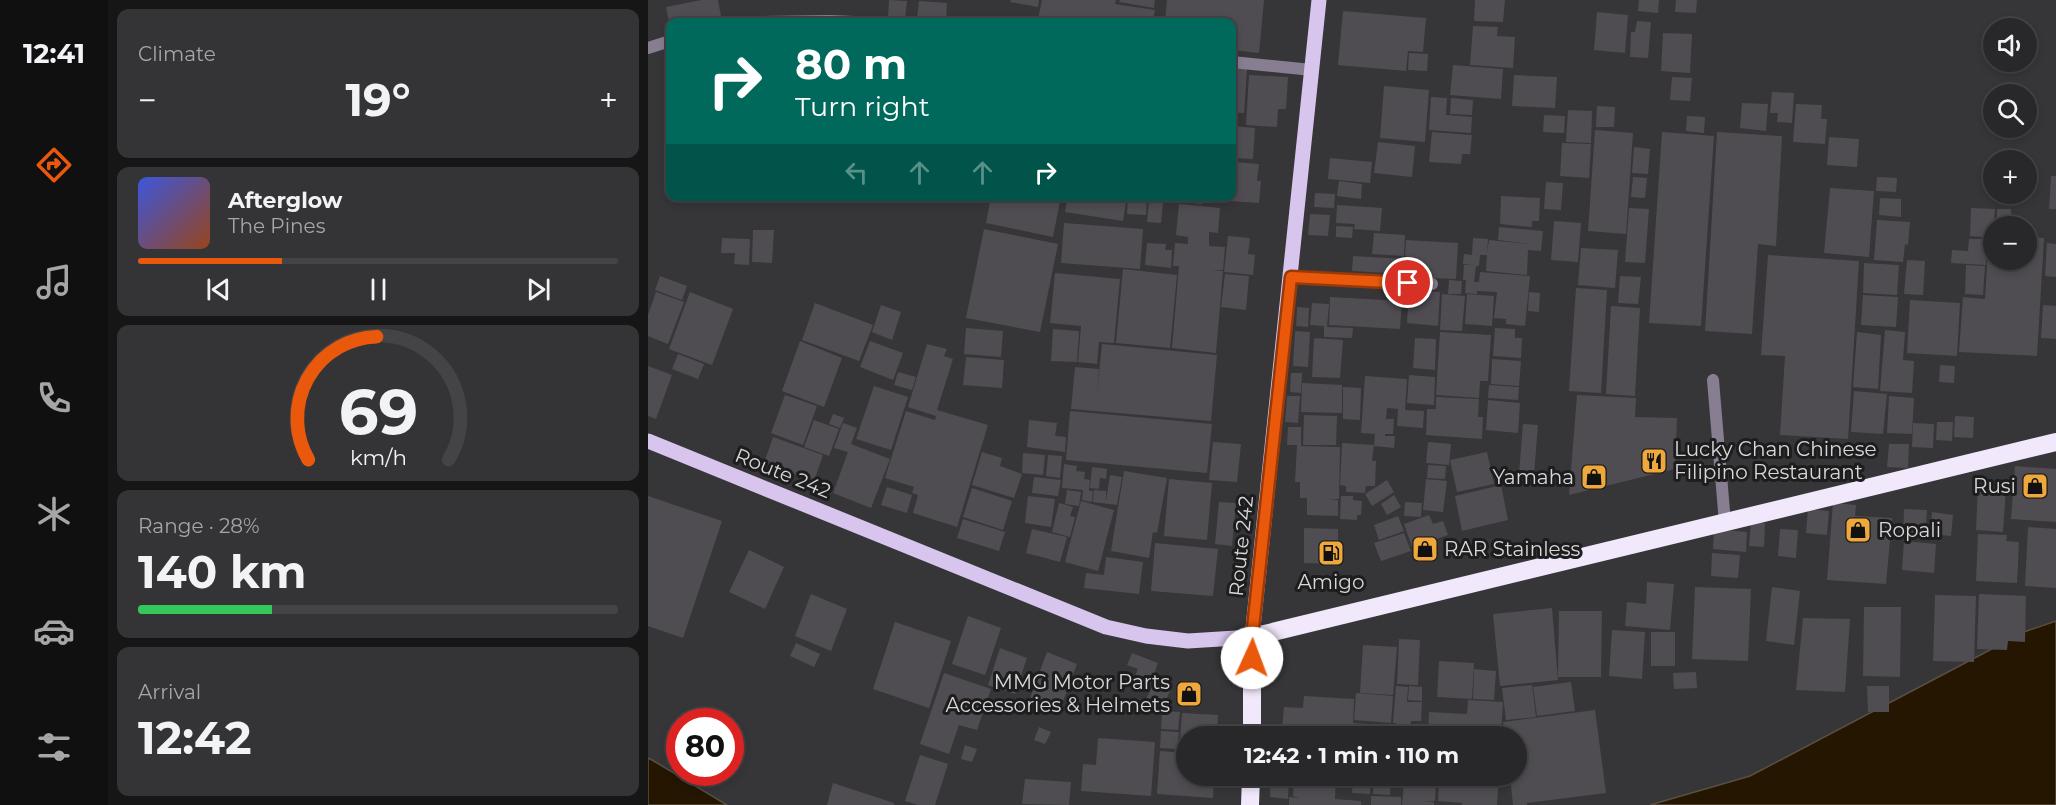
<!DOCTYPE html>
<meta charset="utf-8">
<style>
body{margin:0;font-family:Montserrat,sans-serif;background:#343436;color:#f1f3f6;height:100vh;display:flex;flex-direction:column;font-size:22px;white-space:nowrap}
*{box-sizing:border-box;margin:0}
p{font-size:20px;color:#a5a6a8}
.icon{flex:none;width:33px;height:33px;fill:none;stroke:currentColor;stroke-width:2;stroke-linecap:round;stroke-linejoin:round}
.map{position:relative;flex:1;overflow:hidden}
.sheet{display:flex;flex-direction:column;gap:9px;padding:9px;background:#161617;width:540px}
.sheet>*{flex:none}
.hud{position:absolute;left:18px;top:18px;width:570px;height:183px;border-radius:12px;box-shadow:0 3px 9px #0003,0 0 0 2px #444447;background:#00695c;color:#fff;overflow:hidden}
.buttons{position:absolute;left:1335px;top:18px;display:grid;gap:12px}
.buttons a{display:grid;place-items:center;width:54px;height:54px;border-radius:50%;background:#28282a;box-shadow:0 3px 9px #0003,0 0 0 2px #444447;font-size:30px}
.speed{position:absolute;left:18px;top:708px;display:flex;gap:12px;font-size:30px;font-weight:700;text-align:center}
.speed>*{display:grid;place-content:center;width:78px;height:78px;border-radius:50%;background:#28282a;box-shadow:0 3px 9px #0003,0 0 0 2px #444447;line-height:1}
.speed .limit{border:9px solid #d22;background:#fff;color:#111}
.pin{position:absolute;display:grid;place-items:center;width:51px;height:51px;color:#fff;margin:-26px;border:3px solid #fff;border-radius:50%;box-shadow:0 2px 6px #0007}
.me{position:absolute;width:66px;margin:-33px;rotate:2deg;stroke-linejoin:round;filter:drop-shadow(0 0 4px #0008)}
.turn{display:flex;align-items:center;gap:21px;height:126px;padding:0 30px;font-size:27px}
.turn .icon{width:78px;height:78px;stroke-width:2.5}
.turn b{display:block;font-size:42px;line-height:51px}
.lanes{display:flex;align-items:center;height:57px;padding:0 30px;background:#0003;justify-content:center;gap:30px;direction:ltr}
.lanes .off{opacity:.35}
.big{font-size:45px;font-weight:700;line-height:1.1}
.sheet .card{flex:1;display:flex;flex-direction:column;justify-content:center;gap:9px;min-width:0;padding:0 21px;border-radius:12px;background:#343436}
.sheet .dial{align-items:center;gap:0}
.dial svg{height:156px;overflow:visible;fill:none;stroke:#444447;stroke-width:7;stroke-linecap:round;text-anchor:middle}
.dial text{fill:#f1f3f6;stroke:none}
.song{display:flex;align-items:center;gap:18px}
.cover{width:72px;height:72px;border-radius:9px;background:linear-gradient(135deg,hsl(230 70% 55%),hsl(20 70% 35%))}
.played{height:6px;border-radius:3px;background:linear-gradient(90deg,#ea580c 30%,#444447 30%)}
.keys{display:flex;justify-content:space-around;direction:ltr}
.heat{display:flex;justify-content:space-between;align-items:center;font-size:33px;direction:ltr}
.charge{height:9px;border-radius:4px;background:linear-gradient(90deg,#34c759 28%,#444447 0)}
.trip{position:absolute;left:528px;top:726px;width:351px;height:60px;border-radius:30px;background:#28282a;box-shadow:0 3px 9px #0003,0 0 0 2px #444447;font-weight:700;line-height:60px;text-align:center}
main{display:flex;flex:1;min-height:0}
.tab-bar{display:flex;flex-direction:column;width:108px;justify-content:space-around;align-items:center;background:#101011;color:#a5a6a8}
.tab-bar .icon{width:42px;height:42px}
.tab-bar .selected{color:#ea580c}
.tab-bar b{font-size:27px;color:#f1f3f6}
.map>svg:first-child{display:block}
.water{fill:#251602;stroke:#5a5042;stroke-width:1.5}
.building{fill:#4f4d51}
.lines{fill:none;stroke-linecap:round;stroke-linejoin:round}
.lane{stroke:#877e91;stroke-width:12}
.street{stroke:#877e91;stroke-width:12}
.primary{stroke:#d8c5ed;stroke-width:15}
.highway{stroke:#f1e8fb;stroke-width:18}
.route-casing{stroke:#983908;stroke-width:15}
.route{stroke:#ea580c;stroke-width:10}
.labels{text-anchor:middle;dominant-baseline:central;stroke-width:6;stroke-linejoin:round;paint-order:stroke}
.poi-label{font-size:20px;fill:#d7d6d9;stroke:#1d1d1e;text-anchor:start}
.street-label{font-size:20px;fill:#d7d6d9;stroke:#1d1d1e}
</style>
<main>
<nav class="tab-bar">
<b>12:41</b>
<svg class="icon selected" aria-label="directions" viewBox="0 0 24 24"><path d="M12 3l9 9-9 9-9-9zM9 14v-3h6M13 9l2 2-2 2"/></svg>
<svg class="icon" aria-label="music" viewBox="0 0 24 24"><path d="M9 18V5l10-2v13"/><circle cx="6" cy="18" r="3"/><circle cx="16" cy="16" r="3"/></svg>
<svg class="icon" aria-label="phone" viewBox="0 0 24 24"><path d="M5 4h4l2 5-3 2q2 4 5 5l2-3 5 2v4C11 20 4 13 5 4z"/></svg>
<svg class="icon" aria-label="climate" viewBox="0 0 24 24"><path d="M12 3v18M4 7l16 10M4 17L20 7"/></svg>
<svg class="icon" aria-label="car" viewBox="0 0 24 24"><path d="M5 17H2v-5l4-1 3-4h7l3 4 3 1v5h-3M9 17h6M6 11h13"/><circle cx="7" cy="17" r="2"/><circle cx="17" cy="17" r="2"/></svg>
<svg class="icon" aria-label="filters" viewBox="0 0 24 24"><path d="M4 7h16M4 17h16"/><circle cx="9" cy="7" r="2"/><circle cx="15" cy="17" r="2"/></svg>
</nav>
<section class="sheet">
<div class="card"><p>Climate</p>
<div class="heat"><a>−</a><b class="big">19°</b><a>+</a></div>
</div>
<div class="card">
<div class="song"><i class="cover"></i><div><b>Afterglow</b><p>The Pines</p></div></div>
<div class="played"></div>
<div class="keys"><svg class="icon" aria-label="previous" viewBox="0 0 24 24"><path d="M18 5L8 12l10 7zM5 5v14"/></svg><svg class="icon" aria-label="pause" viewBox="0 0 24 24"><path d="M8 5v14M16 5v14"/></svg><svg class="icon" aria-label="next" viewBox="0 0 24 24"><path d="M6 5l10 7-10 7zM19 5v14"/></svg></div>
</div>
<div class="card dial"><svg viewBox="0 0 100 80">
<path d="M14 69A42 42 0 1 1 86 69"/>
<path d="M14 69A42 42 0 0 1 49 6" stroke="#ea580c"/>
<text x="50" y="56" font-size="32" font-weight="700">69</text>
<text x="50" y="72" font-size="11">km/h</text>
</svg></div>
<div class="card"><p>Range · 28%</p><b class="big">140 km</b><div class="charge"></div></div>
<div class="card"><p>Arrival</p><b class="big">12:42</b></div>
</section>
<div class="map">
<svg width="1408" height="805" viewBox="0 0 1408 805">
<rect width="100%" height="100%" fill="#363538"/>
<g class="water">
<polygon points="1408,621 1408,805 1002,805 1102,776 1376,632"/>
<polygon points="0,758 4,760 79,805 0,805"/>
</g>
<g class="building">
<polygon points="53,0 70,0 74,22 21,22 18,7"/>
<polygon points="241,0 259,1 257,18 240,17"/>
<polygon points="363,0 391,0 390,7 362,2"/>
<polygon points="394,0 468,0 467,4 507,10 505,22 412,22 390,19"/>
<polygon points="472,0 507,0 506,8 471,2"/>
<polygon points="519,0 616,0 611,53 584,50 584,22 517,22"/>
<polygon points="827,0 857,0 855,22 826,21"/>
<polygon points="991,0 1011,0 1010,13 990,11"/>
<polygon points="1028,0 1049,0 1048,13 1027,12"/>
<polygon points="271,1 299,3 298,21 269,18"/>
<polygon points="695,11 778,18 775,52 760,51 758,71 690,65"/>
<polygon points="949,12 980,15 977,53 946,50"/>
<polygon points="989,21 1003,22 1000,58 982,57 983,32 987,32"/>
<polygon points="825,26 850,27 849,36 867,37 865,68 822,65"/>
<polygon points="1015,33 1044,34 1042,73 1013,71"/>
<polygon points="761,53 780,54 779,71 760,70"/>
<polygon points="805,65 855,69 853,99 802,95"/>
<polygon points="584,67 599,68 596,113 584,112"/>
<polygon points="601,75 640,77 638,109 630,109 629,127 598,125"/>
<polygon points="866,75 909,77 907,108 864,106"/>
<polygon points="1024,77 1044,78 1042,101 1022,100"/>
<polygon points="736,86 781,90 777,142 732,138"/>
<polygon points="1124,92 1146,93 1144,123 1129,122 1130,113 1122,113"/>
<polygon points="783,97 799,98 798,115 824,117 823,133 781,130"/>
<polygon points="803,98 825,100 824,115 802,114"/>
<polygon points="1094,103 1120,104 1118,131 1092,128"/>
<polygon points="1148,104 1174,105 1173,119 1179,119 1177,144 1145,142"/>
<polygon points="949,106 967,107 966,127 948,127"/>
<polygon points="920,110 944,111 943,143 918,142"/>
<polygon points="896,115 917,116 916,133 895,132"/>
<polygon points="1039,116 1057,117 1056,133 1038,131"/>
<polygon points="584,126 607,128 605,159 584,158"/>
<polygon points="947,130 985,133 978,234 940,231"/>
<polygon points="784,132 824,135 822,154 814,154 813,164 781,162"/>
<polygon points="1014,132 1066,136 1053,326 1001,323"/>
<polygon points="1069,132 1134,136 1128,246 1110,244 1104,334 1057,331"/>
<polygon points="1181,137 1211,139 1209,167 1179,165"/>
<polygon points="730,142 767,146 764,177 726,173"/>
<polygon points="914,143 943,144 941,178 912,176"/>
<polygon points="986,147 1002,149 1000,174 984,173"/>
<polygon points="682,158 724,162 722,183 680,179"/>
<polygon points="586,162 611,164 609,181 613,181 611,203 582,201"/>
<polygon points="1403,176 1408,176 1408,209 1401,209"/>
<polygon points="985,177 999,178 997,198 983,197"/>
<polygon points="1229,177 1249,178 1248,192 1228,191"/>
<polygon points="691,181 714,184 713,199 689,196"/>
<polygon points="898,182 915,183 913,210 896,209"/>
<polygon points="1182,188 1226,191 1221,257 1176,253"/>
<polygon points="667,193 687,194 686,208 666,207"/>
<polygon points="343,196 413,196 405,237 338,223"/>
<polygon points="420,196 479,196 475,221 417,212"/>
<polygon points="480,196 499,196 498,215 479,214"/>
<polygon points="501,196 531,196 531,201 501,199"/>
<polygon points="535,196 555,196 554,204 534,202"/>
<polygon points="853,196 892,198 891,221 884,221 884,227 852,224"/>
<polygon points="1232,198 1253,199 1253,217 1231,215"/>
<polygon points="501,200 515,202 513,223 499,222"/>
<polygon points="531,204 572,208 570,233 561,232 561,246 577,247 575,270 564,270 575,271 568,353 524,348 531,266 525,266 527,243 540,244 540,237 528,235"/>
<polygon points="689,205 734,208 732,231 706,229 707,224 688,223"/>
<polygon points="981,208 1001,209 997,263 977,262"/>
<polygon points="1323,208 1347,209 1345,231 1339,231 1338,237 1322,236"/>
<polygon points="1349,209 1363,209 1363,215 1369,215 1368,226 1349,226"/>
<polygon points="662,214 682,215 680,236 660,235"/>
<polygon points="1229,220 1262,222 1260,245 1257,244 1255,262 1226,260"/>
<polygon points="906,221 933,223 930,262 903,260"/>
<polygon points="416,223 495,229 492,269 413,263"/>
<polygon points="688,226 705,227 704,238 688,237"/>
<polygon points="851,227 895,231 893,251 880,250 879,275 838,271 839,255 832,255 831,266 828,266 826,282 831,282 832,272 882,276 877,326 858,324 858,319 846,318 849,292 829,291 829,294 817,293 818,280 815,280 816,265 824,265 815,264 816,254 824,255 825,238 840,239 839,253 841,240 881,244 850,240"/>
<polygon points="336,229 410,244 392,332 318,318"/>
<polygon points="105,230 126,230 124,263 104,262"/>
<polygon points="726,233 757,235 756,256 724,254"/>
<polygon points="1341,234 1346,235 1346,260 1378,260 1378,237 1396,238 1389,356 1311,352 1315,297 1337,299"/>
<polygon points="580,236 602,238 600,254 607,255 605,275 576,272"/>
<polygon points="74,238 102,239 101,265 86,264 87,253 73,253"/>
<polygon points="1321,239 1339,239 1338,265 1303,263 1304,250 1320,251"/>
<polygon points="758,240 810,243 808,279 760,277 761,257 757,256"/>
<polygon points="499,243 518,244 517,250 524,250 523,268 497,265"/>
<polygon points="1399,243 1408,244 1408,277 1397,276"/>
<polygon points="933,248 970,250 967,288 930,285"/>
<polygon points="1120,255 1211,261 1200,439 1132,435 1137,356 1113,355"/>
<polygon points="705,256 758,259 757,274 704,271"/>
<polygon points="1259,260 1277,261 1275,295 1256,294"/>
<polygon points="1216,263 1251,265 1249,295 1215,293"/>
<polygon points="1318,265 1337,266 1335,295 1317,294"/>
<polygon points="475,269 529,275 522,348 468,343"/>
<polygon points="407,273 472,279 466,343 451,342 449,364 430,362 433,326 402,323"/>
<polygon points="577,274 601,276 598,310 573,307"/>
<polygon points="12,276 39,286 34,300 7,290"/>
<polygon points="972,276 993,277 990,304 970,303"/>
<polygon points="801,280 814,281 813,294 800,294"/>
<polygon points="928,288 959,290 953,393 921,391"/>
<polygon points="761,290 792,292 790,326 759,323"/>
<polygon points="8,292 36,302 20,344 0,336 0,315"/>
<polygon points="42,292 85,309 64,365 21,349"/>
<polygon points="881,292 892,293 891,312 880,311"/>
<polygon points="794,294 817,296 814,331 792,330"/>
<polygon points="819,294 846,296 844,326 817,324"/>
<polygon points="1215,295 1250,297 1248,327 1213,325"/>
<polygon points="682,297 754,301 752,329 681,325"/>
<polygon points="1262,300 1312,303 1309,356 1259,353"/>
<polygon points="167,303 225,325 211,361 154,340"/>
<polygon points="664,303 681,304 679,327 705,328 704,338 676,337 676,326 662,325"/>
<polygon points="233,305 253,312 244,340 224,332"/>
<polygon points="1395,305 1408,306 1408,339 1393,338"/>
<polygon points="963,306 992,308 987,396 958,394"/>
<polygon points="649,307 661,308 660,327 648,326"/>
<polygon points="318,328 355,331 353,357 316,354"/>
<polygon points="847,328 867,329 867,338 874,338 873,358 845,356"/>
<polygon points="405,329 431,331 429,362 403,361"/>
<polygon points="1237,330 1257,332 1255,360 1266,361 1264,393 1232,391"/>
<polygon points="647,331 662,332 660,367 645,366"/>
<polygon points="792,332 843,335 840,381 832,381 831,398 788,395"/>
<polygon points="1209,332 1233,335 1230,389 1205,387"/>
<polygon points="666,338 695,340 692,378 664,377"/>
<polygon points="767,338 788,339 787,370 765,368"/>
<polygon points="152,341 194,358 176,407 134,391"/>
<polygon points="222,341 255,353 245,380 212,367"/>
<polygon points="279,344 299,349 296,356 305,359 289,410 340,425 309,527 265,513 270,495 264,493 266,487 237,478 258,411 287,420 288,416 260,407"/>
<polygon points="454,344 569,355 563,421 423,409 427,367 451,369 449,394"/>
<polygon points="30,354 56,364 50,379 24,369"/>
<polygon points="318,357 356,360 354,388 315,385"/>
<polygon points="844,359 873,361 871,386 843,384"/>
<polygon points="1292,365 1307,366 1306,383 1291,382"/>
<polygon points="0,366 24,375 8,419 0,416"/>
<polygon points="250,372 268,377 264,390 246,385"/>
<polygon points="643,373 654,373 653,393 642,392"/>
<polygon points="761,375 787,377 786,405 759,403"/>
<polygon points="717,376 759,379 757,410 776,411 775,428 749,426 750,409 739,408 738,419 746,419 745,434 737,434 737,436 747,436 746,448 726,446 727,434 713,433"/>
<polygon points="654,383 694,385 694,413 653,412"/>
<polygon points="841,385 871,387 870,400 840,398"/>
<polygon points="226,386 260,397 243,450 208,439"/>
<polygon points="695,387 713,388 712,420 695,419"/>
<polygon points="1206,391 1239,394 1235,434 1203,432"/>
<polygon points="137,395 169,406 155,445 123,433"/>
<polygon points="929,395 988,398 987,417 1029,418 1027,469 921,495"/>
<polygon points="639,396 652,396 650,423 637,422"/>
<polygon points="1241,396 1266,398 1264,434 1239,433"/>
<polygon points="788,397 831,399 830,417 835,417 834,439 778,435 779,409 788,409"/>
<polygon points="840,400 872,403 870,433 838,430"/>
<polygon points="422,411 564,424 559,473 418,460"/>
<polygon points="185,414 196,418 192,428 181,424"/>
<polygon points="656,415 689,416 688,445 655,445"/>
<polygon points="1307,416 1326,417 1325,438 1306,437"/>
<polygon points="166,420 191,429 181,456 156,447"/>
<polygon points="381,420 409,423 407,436 418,437 417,452 379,447"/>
<polygon points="1289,422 1305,422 1304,441 1288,440"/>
<polygon points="195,423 209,428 203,444 242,459 223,508 185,493 200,452 186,448"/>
<polygon points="1265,423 1286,424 1285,448 1264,447"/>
<polygon points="875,424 890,425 886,474 871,473"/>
<polygon points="640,427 653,427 653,446 692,447 691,499 680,499 690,500 690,516 659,515 659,498 652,498 652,482 647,482 649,445 639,445"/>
<polygon points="125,437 175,455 166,481 116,463"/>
<polygon points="565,442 593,444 589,482 561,480"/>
<polygon points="780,442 803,444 801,465 778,463"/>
<polygon points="694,443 726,445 724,461 728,461 727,486 718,486 717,493 698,492 698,486 692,485"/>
<polygon points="1241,444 1261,444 1260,468 1239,467"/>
<polygon points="334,452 354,458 352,466 374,474 366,498 324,485"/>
<polygon points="839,452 846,484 809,492 802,460"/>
<polygon points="375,453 397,455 395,475 374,473"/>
<polygon points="400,455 414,456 412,478 398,476"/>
<polygon points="416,464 429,466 428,471 437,472 436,479 442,480 441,491 445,491 444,502 434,500 435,490 414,488"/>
<polygon points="780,465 798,466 797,479 779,478"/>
<polygon points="1367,466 1408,469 1408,522 1363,519"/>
<polygon points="444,467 459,469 458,479 452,478 451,489 442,488"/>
<polygon points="476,471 519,478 509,533 505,532 501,558 463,551"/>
<polygon points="462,475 474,477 469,505 445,502 446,490 458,491 458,501"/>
<polygon points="386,477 413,480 410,496 384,493"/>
<polygon points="521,479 564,483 559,540 516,536"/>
<polygon points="778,479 799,481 795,512 775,510"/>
<polygon points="739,480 746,492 724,506 717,494"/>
<polygon points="853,485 860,520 814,531 807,496"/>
<polygon points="1330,486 1358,488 1355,532 1328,530"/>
<polygon points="239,487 264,495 259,513 233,505"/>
<polygon points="324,488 364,501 355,530 315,517"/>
<polygon points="419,490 433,492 431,506 417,504"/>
<polygon points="746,495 753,507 739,515 733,504"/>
<polygon points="0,496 74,521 35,638 0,626"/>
<polygon points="380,496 407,499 403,527 377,523"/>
<polygon points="693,496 705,496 705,500 714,501 713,515 709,515 709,520 692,519"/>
<polygon points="433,501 466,510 450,571 417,562"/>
<polygon points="571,502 588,503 584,546 567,544"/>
<polygon points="757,502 774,503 773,517 756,516"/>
<polygon points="411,503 425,507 422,516 427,517 422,537 404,532"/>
<polygon points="1185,503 1208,505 1207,516 1244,518 1238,584 1179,580"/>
<polygon points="1160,509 1181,511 1179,535 1158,533"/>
<polygon points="1256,509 1279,510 1277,539 1255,537"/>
<polygon points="1284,512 1305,515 1303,536 1282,534"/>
<polygon points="781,515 785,524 795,521 800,535 783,541 787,552 770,558 767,546 764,547 756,524"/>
<polygon points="750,516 756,531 731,540 726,525"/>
<polygon points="315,519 357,532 351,551 309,538"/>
<polygon points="1103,522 1117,523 1116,547 1101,546"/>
<polygon points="1380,527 1408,529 1408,588 1377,586"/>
<polygon points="656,528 690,529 690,564 656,563"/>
<polygon points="384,529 419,537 412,562 378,553"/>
<polygon points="1066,529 1099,532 1098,552 1065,549"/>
<polygon points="1132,529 1150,530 1148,558 1130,556"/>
<polygon points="756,533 763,551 733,561 726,543"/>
<polygon points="1330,534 1359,535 1358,541 1371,542 1369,583 1328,581"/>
<polygon points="1256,541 1288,544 1286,573 1254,570"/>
<polygon points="507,543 570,549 565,596 503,591"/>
<polygon points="101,550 136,567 117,609 81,592"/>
<polygon points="1064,553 1092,555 1090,578 1063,576"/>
<polygon points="458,557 495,562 491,594 436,588 438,573 456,575"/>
<polygon points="999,582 1026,584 1022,630 977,626 979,602 998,604"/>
<polygon points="1047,587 1103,589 1100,661 1044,659"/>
<polygon points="1124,587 1152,591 1146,645 1118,641"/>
<polygon points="163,594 199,609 183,651 147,636"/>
<polygon points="1331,594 1378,596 1377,642 1360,641 1359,650 1329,649"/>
<polygon points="1287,595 1328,596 1326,662 1285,661"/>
<polygon points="1216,607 1253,607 1252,677 1215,676"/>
<polygon points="904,608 910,680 852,686 845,614"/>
<polygon points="911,611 954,611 953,677 910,677"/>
<polygon points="320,616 353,628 337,675 304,664"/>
<polygon points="1155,618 1202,619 1197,692 1148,690"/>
<polygon points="247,622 303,641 281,708 225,689"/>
<polygon points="964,630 997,632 994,679 961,676"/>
<rect x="1003" y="632" width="24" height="34"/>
<polygon points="751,639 772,640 770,685 749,684"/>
<polygon points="148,643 172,654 166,667 142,656"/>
<polygon points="715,645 749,647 745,695 712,693"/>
<polygon points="352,648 379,658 367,694 340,685"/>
<polygon points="399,652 429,664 411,712 381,701"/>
<polygon points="484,653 510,663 502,685 486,679 490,669 479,665"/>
<polygon points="791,661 826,663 824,699 789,697"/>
<polygon points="826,669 848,671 846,700 825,699"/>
<polygon points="1048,672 1049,688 1026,689 1025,673"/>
<polygon points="296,673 343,689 329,730 311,725 301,754 272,744"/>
<polygon points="508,679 524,687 511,715 494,707"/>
<polygon points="923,682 927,711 889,716 885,687"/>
<polygon points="536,684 553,694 544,708 528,698"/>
<polygon points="884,685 888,717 858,720 854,688"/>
<polygon points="748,686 760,687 759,702 774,702 773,721 763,721 762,727 748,726 748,723 745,723"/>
<polygon points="761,686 774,687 774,701 760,700"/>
<polygon points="1219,686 1241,686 1241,712 1220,712"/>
<polygon points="708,693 745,696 743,723 706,720"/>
<polygon points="656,696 706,699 705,723 746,726 746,736 627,736 627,729 634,729 636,707 655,708"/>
<polygon points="820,700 855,702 853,736 780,736 781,712 819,714"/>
<polygon points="947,710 958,793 879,803 879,805 865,805 862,776 868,776 868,736 857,736 855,722"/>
<polygon points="514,711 532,712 530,730 513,729"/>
<polygon points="534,713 570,715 569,736 538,736 538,742 532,741"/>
<polygon points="391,727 403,732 397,744 386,740"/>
<polygon points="513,731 531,732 529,749 512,748"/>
<polygon points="450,738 507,742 503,796 433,791 435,764 448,765"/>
<polygon points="317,745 329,749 324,762 313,759"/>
<polygon points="512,751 538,753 538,776 566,776 565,798 509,794"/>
<polygon points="272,755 300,764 287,805 270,805 257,801"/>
<polygon points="623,776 641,776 640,799 622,797"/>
<polygon points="646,776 688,776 687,799 713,801 713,805 641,805 641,797 652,798 645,796"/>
<polygon points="705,776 723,776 722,794 704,793"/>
<polygon points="726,776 743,776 742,795 725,794"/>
<polygon points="785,776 851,776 849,805 814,805 814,803 790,801 791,778 785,777"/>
<polygon points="377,779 423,782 421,805 374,804"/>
<polygon points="756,782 788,784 787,801 775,801 786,802 786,805 754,805"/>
<polygon points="185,783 246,803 246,805 179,805"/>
<polygon points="723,796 753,797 753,805 723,805"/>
</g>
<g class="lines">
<polyline class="lane" points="1065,380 1077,523"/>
<g class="street">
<polyline points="112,22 182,21 206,22"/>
<polyline points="0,48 22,41"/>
<polyline points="584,62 664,70"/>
<polyline points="643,277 784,284"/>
</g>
<polyline class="primary" points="0,441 458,627 498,636 540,641 604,637 671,0"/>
<g class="highway">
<polyline points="604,736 604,637 1408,442"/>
<polyline points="602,805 603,776"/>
</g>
</g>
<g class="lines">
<g class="route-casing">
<polyline id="route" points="604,658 604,637 643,277 760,283"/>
</g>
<use href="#route" class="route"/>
</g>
<defs>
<g id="restaurant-square" transform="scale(1.35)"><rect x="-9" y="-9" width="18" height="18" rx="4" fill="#eea83c" stroke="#1d1d1e"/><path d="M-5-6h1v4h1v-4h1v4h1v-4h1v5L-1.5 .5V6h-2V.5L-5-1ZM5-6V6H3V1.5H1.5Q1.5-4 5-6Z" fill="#111"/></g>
<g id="shop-square" transform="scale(1.35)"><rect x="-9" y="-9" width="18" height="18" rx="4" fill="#eea83c" stroke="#1d1d1e"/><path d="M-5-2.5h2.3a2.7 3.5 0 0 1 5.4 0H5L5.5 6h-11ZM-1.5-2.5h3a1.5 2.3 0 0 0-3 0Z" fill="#111"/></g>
<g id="fuel-square" transform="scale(1.35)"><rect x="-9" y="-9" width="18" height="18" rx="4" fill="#eea83c" stroke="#1d1d1e"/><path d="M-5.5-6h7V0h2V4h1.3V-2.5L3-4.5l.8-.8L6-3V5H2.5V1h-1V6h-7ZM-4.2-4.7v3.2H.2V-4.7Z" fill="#111"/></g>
</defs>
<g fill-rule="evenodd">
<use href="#restaurant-square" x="1006" y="461"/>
<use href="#shop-square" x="946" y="477"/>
<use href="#shop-square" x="1387" y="486"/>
<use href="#shop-square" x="1210" y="530"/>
<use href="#shop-square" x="777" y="549"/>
<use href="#fuel-square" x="683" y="553"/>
<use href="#shop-square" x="541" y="694"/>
</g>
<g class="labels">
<g class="poi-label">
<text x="1026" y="449">Lucky Chan Chinese<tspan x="1026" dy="23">Filipino Restaurant</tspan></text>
<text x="926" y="477" text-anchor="end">Yamaha</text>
<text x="1368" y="486" text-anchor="end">Rusi</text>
<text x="1230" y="530">Ropali</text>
<text x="796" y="549">RAR Stainless</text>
<text x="683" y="582" text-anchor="middle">Amigo</text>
<text x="522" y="682" text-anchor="end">MMG Motor Parts<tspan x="522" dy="23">Accessories &amp; Helmets</tspan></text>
</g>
<g class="street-label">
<text transform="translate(135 473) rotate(22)">Route 242</text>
<text transform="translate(593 546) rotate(-84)">Route 242</text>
</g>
</g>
</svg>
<div class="buttons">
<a><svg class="icon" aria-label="sound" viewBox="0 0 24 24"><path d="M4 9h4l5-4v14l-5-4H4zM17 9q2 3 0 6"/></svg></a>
<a><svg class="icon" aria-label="search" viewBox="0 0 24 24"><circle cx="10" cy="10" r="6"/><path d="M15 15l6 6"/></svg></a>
<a>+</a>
<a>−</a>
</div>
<div class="speed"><div class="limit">80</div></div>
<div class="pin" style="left:760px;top:283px;background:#d93025"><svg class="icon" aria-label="arrive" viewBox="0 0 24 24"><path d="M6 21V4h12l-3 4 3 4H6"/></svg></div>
<svg class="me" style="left:604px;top:658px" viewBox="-20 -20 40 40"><circle r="19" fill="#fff"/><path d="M0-13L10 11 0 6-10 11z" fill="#ea580c"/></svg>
<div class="trip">12:42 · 1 min · 110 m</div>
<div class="hud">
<div class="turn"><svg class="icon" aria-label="right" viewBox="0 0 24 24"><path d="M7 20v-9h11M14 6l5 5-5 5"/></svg><div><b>80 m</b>Turn right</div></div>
<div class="lanes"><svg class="icon off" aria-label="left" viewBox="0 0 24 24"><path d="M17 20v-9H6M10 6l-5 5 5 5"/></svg><svg class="icon off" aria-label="ahead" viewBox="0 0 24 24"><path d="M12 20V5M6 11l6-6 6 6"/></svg><svg class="icon off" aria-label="ahead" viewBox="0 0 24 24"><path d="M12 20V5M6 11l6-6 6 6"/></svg><svg class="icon" aria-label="right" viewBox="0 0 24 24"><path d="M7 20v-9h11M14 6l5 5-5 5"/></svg></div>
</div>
</div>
</main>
